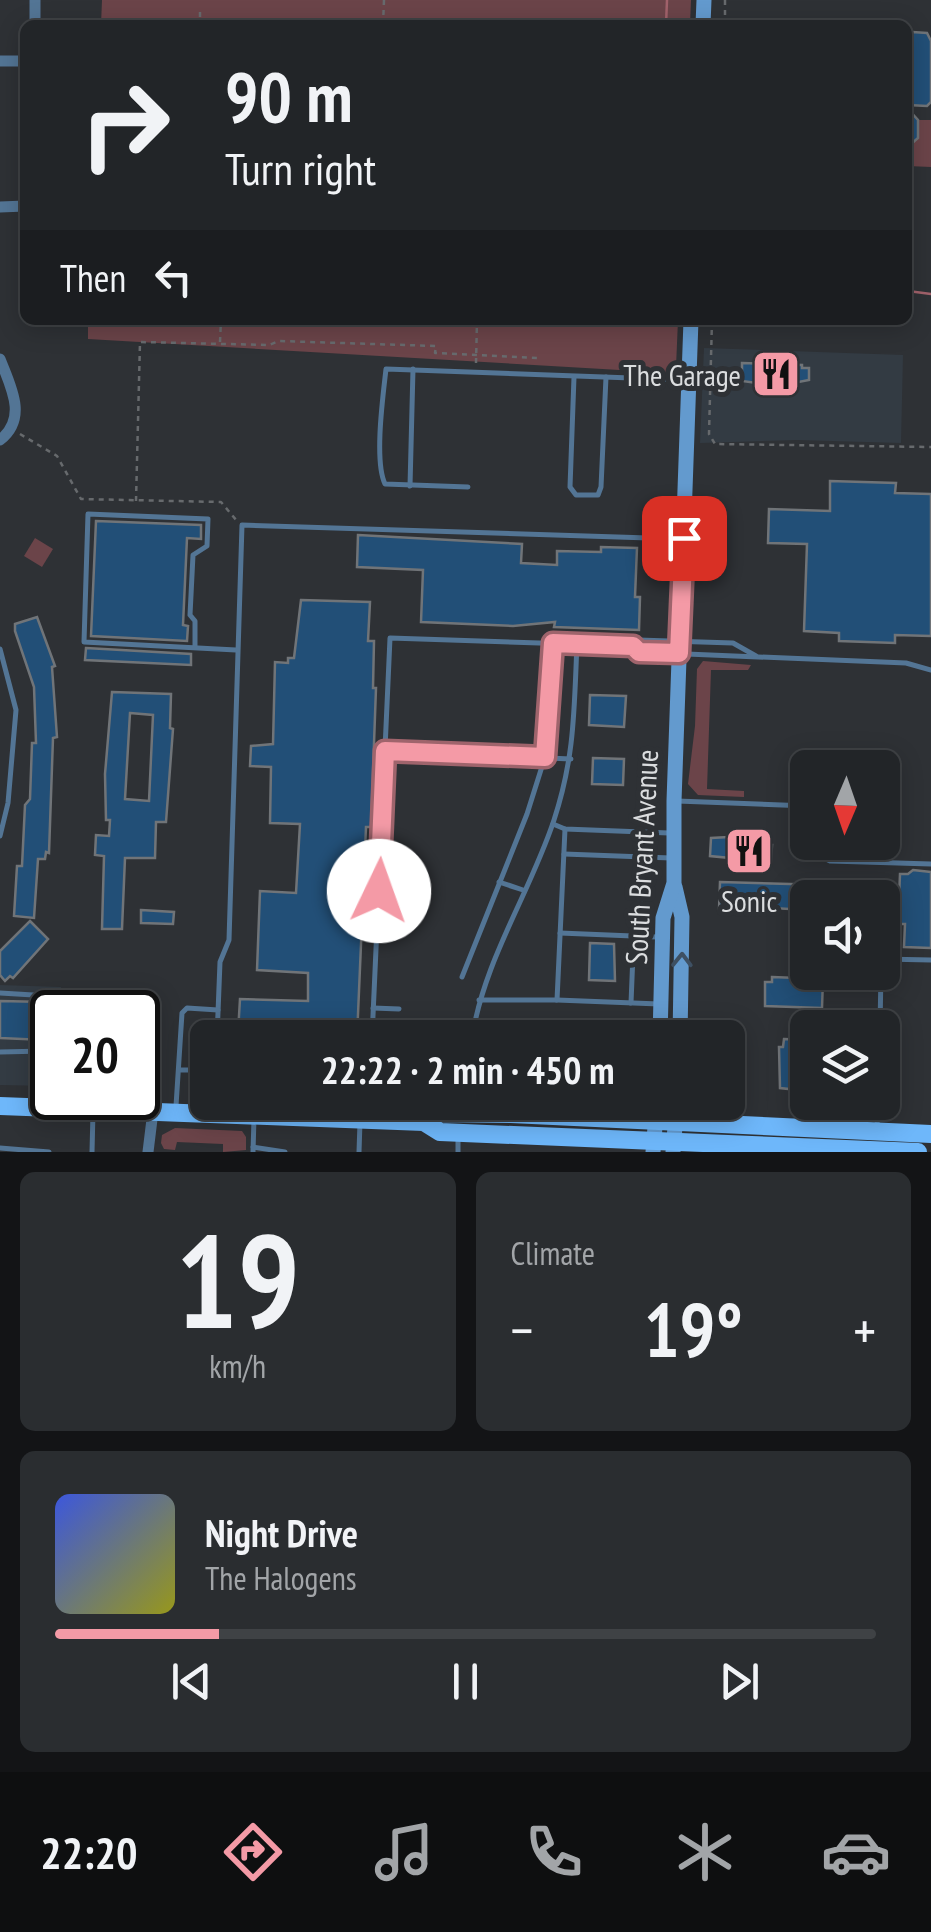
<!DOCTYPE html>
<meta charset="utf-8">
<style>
body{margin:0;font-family:"PT Sans Narrow",sans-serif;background:#2a2d30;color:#f1f3f6;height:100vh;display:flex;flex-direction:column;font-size:38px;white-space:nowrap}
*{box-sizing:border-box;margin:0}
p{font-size:32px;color:#a2a5a8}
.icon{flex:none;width:55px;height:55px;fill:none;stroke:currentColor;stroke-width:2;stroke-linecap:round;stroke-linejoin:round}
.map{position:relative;height:1152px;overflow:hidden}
.drawer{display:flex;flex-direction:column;gap:20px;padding:20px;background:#131416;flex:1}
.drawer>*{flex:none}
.guide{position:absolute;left:20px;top:20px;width:892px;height:305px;border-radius:15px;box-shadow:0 5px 25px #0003,0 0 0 2px #3f4245;background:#222528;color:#f1f3f6;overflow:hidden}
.needle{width:65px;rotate:182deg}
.fabs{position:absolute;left:790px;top:750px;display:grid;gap:20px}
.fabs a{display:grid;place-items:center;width:110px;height:110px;border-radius:15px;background:#222528;box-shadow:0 5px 25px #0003,0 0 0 2px #3f4245;font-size:50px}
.speed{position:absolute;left:30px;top:990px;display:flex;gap:20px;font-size:50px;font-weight:700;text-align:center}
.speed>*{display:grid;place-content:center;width:130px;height:130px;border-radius:50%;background:#222528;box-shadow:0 5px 25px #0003,0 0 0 2px #3f4245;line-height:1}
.speed .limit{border:5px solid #111;border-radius:15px;background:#fff;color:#111}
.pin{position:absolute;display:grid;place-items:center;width:85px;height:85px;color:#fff;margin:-42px;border-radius:20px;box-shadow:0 5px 15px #0006}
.me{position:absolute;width:110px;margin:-55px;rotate:3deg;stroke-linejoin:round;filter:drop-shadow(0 0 8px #0008)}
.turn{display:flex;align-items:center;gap:35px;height:210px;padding:0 40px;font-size:45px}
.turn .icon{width:130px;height:130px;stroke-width:2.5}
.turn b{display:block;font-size:70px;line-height:85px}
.then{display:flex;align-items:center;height:95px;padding:0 40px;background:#0003;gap:20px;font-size:38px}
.big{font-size:75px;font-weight:700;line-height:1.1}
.drawer .widget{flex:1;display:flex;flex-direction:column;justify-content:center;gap:15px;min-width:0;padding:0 35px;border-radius:15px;background:#2a2d30}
.drawer .dial{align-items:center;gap:0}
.dial b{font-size:130px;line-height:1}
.song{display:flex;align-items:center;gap:30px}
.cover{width:120px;height:120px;border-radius:15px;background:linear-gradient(135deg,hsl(230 70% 55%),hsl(60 70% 35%))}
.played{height:10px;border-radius:5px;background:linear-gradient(90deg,#f49aa6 20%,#3f4245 20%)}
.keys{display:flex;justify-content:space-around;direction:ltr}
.heat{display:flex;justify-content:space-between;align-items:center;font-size:55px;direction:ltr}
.drawer .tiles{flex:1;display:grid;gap:20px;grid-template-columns:1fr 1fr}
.widget:last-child{grid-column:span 2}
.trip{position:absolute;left:190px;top:1020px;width:555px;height:100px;border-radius:15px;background:#222528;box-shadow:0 5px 25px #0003,0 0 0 2px #3f4245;font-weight:700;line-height:100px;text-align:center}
.dock{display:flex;height:160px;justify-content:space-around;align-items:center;background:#0e0f10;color:#a2a5a8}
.dock .icon{width:70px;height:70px}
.dock .on{color:#f49aa6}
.dock b{font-size:45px;color:#f1f3f6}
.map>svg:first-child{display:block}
.built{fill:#333b43}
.green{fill:#6b4449}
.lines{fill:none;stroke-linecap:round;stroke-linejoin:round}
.stream{stroke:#a2626b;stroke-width:2.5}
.building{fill:#224f77;stroke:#707478;stroke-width:2.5;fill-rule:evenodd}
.path{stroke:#676a6d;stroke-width:2.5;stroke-dasharray:5 5;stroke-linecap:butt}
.lane{stroke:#537595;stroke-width:5}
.street{stroke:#537595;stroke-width:11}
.secondary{stroke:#639ace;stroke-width:15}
.primary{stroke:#6eb7fa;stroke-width:18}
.oneway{stroke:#3e5063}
.route-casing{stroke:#9f646c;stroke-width:25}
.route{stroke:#f49aa6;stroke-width:18}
.labels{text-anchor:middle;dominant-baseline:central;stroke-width:10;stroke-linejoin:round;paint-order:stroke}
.poi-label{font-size:30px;fill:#dbdddf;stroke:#2e3135;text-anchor:end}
.street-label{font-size:30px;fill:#dbdddf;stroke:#2e3135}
</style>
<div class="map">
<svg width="931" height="1152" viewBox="0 0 931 1152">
<rect width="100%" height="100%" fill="#2e3135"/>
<g class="built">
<polygon points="704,348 903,355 901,443 797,440 700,443"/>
<polygon points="0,985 61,987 60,1012 52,1012 52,1086 0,1085"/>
</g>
<g class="green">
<polygon points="102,0 691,0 690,25 101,25"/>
<polygon points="918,120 931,120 931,167 908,166 908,147 918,138"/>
<polygon points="88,320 678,320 676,367 671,373 88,339"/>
<polygon points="35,538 53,549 42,567 24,556"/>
<polygon points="703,661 751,665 748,670 711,670 707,789 744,791 744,797 698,795 688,784 695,726 697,669"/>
<polygon points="175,1128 242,1131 246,1137 246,1150 223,1152 223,1144 177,1142 175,1150 164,1149 161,1143 162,1135"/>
</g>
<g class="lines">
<g class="stream">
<polyline points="666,25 667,0"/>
<polyline points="908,291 931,294"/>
</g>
</g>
<g class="building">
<polygon points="912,32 927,33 931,41 931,102 927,106 908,105 908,36"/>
<polygon points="908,109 918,120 918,138 908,147"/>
<polygon points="742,363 802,365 802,368 809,368 809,380 793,383 793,388 742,381"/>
<polygon points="830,481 896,483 895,493 931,494 931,636 895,635 895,643 839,641 839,633 804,631 807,544 768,543 769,509 830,511"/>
<polygon points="96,521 201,525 201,539 187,538 183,625 188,626 187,641 91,636"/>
<polygon points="358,535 522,544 521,563 557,565 557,551 601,552 601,547 637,548 635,597 640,597 639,630 554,627 555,622 513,626 421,622 423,570 357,567"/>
<polygon points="301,600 370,602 368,641 374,641 373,688 376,688 371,827 366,827 357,1038 238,1033 240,999 308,1001 308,973 257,970 260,891 296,893 300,824 270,823 271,767 250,766 251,746 273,744 275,662 288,663 288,658 294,658"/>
<polygon points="37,617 55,666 52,667 57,737 53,738 49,853 46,852 45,859 38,859 34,918 14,916 17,866 22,866 25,805 30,799 32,743 36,743 34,687 15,631 15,624"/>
<polygon points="86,648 191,654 191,665 85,660"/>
<path d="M112,692L171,694L170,728L173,729L166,822H156L155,858H125L122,929H102L104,856L95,855L96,835L109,836L110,820H106L105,774ZM130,713L153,715L149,801L125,799Z"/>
<polygon points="590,695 626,696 624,727 589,725"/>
<polygon points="593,758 624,759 623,785 592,784"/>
<polygon points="729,837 748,840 748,844 772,845 771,862 710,856 711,838"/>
<polygon points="913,870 931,872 931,948 904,947 905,924 898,924 900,874 908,874"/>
<polygon points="720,882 827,885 827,898 808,898 808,910 737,906 737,911 719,910"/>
<polygon points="141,910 174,912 173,924 141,923"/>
<polygon points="30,921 48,939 13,978 10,976 5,981 0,975 0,951"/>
<polygon points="590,943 614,944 615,981 589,980"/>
<polygon points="772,977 823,979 822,1008 765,1006 765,982 772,982"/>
<polygon points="63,996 97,998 97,1012 62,1012"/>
<polygon points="0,1001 46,1002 44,1040 0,1038"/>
<polygon points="489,1020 607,1025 607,1038 489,1038"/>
<polygon points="784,1039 808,1040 808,1091 780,1088 779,1047 783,1047"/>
</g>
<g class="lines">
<g class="path">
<polyline points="200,12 200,25"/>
<polyline points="383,25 384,0"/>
<polyline points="725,25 725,0"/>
<polyline points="712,320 709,434 715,444 931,447"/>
<polyline points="220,342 221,320"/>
<polyline points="476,363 477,320"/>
<polyline points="20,434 57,456 81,499 221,502 237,521"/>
<polyline points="136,501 140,342 269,345 279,341 436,346 435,353 538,358"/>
</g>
<g class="lane">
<polyline points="574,377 570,487 576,495 598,495 601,487 606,377"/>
<polyline points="410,486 413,369"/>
<path d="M468,487L385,484C374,461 383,396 386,369L686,380"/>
<polyline points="633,646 639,652 906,663 931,670"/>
<polyline points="195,647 195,621 190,615 193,555 207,546 208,519 88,514 84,642 236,650"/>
<polyline points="0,649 16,710 8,803 0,836"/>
<polyline points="385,751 571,759"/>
<polyline points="677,801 808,806"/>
<polyline points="553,824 565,829 669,833"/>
<polyline points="816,842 818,855 830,861 931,864"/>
<polyline points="564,854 671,858"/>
<polyline points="499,882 523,890"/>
<polyline points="560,933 657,937"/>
<polyline points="882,959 931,960"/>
<polyline points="462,977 527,814 545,757 553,643"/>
<polyline points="0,993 50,996 55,1003 54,1012"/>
<polyline points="479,1000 557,1000 565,829"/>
<polyline points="557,1000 659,1004"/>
<polyline points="631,1003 633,954 639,931 642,857"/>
<polyline points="373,1008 399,1009"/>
<polyline points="880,1028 881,972"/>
<polyline points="217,1038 220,962 229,940 242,525 680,539"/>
<polyline points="372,1038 390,638 633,646 638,640 733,643 756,656"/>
<path d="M472,1038C484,960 530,893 554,820C575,756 574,709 577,644"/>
<polyline points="0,1052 45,1051 52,1047"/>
<polyline points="181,1070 208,1070"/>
<polyline points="176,1106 182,1013 187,1008 218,1010"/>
<polyline points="368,1116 369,1102"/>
<polyline points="877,1127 878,1102"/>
<polyline points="253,1147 285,1152"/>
<polyline points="0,1148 49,1152"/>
<polyline points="92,1152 93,1112"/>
<polyline points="253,1152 254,1118"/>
<polyline points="359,1152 360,1122"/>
<polyline points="458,1152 458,1135"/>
</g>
<g class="street">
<polyline points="35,25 35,0"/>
<polyline points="0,61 25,61"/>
<polyline points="0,207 25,206"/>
<path d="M0,359C11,387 28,418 0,440"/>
<polyline points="148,1152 153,1111"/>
</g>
<g class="secondary">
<polyline points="703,25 704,0"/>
<polyline points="675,887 682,917 680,1038"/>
<polyline points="660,1038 663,918 674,883 674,801 691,320"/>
<polyline points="653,1152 657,1102"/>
<polyline points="673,1152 677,1102"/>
</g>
<g class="primary">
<polyline points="0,1106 424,1122 440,1132 918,1152"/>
<polyline points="424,1122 440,1113 511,1114 931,1134"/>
</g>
</g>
<defs><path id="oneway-chevron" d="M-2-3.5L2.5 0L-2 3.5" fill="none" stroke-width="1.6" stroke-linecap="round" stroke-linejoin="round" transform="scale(2.5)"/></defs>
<use class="oneway" href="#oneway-chevron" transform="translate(682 960) rotate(-89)"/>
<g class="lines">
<g class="route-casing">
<polyline id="route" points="379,891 385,751 545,757 553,643 633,646 639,652 679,653 684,538"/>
</g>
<use href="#route" class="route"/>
</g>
<defs>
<g id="restaurant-square" transform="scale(2.5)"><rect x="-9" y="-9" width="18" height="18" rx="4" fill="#f49aa6" stroke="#2e3135"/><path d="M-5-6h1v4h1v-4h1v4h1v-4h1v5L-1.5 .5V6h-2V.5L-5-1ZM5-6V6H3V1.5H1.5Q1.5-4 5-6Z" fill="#111"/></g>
</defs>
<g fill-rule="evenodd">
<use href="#restaurant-square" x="776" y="374"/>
<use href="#restaurant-square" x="749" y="851"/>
</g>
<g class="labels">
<g class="poi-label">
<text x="741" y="374">The Garage</text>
<text x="749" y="900" text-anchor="middle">Sonic</text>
</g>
<g class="street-label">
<text transform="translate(641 857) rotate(-87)">South Bryant Avenue</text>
</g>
</g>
</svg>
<div class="fabs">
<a><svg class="needle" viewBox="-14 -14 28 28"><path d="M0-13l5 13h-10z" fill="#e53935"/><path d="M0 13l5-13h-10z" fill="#a2a5a8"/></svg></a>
<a><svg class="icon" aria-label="sound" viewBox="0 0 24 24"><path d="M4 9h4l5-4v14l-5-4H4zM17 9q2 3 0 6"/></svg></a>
<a><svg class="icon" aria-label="layers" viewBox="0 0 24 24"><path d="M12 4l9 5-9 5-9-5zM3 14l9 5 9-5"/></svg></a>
</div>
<div class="speed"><div class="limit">20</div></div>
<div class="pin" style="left:684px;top:538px;background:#d93025"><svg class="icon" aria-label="arrive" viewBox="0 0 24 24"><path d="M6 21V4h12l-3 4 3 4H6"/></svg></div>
<svg class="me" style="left:379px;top:891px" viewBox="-20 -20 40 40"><circle r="19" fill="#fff"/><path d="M0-13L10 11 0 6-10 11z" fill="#f49aa6"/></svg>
<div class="trip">22:22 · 2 min · 450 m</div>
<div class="guide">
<div class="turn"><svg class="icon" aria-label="right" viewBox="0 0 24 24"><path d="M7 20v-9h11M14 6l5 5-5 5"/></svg><div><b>90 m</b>Turn right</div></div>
<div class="then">Then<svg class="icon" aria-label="left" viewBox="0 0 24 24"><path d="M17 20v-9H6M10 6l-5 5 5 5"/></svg></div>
</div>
</div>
<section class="drawer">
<div class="tiles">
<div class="widget dial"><b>19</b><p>km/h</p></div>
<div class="widget"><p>Climate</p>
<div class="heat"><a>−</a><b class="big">19°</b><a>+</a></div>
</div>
<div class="widget">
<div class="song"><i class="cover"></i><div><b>Night Drive</b><p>The Halogens</p></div></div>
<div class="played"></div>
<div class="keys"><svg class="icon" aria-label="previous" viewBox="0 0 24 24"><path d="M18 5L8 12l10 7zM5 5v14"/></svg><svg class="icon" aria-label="pause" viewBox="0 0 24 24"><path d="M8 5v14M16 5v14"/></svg><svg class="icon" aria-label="next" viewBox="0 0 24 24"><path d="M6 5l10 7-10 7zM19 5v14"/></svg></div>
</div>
</div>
</section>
<nav class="dock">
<b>22:20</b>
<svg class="icon on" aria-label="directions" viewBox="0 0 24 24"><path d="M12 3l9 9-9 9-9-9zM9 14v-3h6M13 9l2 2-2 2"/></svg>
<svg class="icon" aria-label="music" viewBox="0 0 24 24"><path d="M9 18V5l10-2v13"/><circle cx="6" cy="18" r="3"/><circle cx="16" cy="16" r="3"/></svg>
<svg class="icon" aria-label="phone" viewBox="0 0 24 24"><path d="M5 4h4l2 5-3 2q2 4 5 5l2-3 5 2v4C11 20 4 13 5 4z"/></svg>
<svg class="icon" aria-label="climate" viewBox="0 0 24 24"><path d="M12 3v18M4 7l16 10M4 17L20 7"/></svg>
<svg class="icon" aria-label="car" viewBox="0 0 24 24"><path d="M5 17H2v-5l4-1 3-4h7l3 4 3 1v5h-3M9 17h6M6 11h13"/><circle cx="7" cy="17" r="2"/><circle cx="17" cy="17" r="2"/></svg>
</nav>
